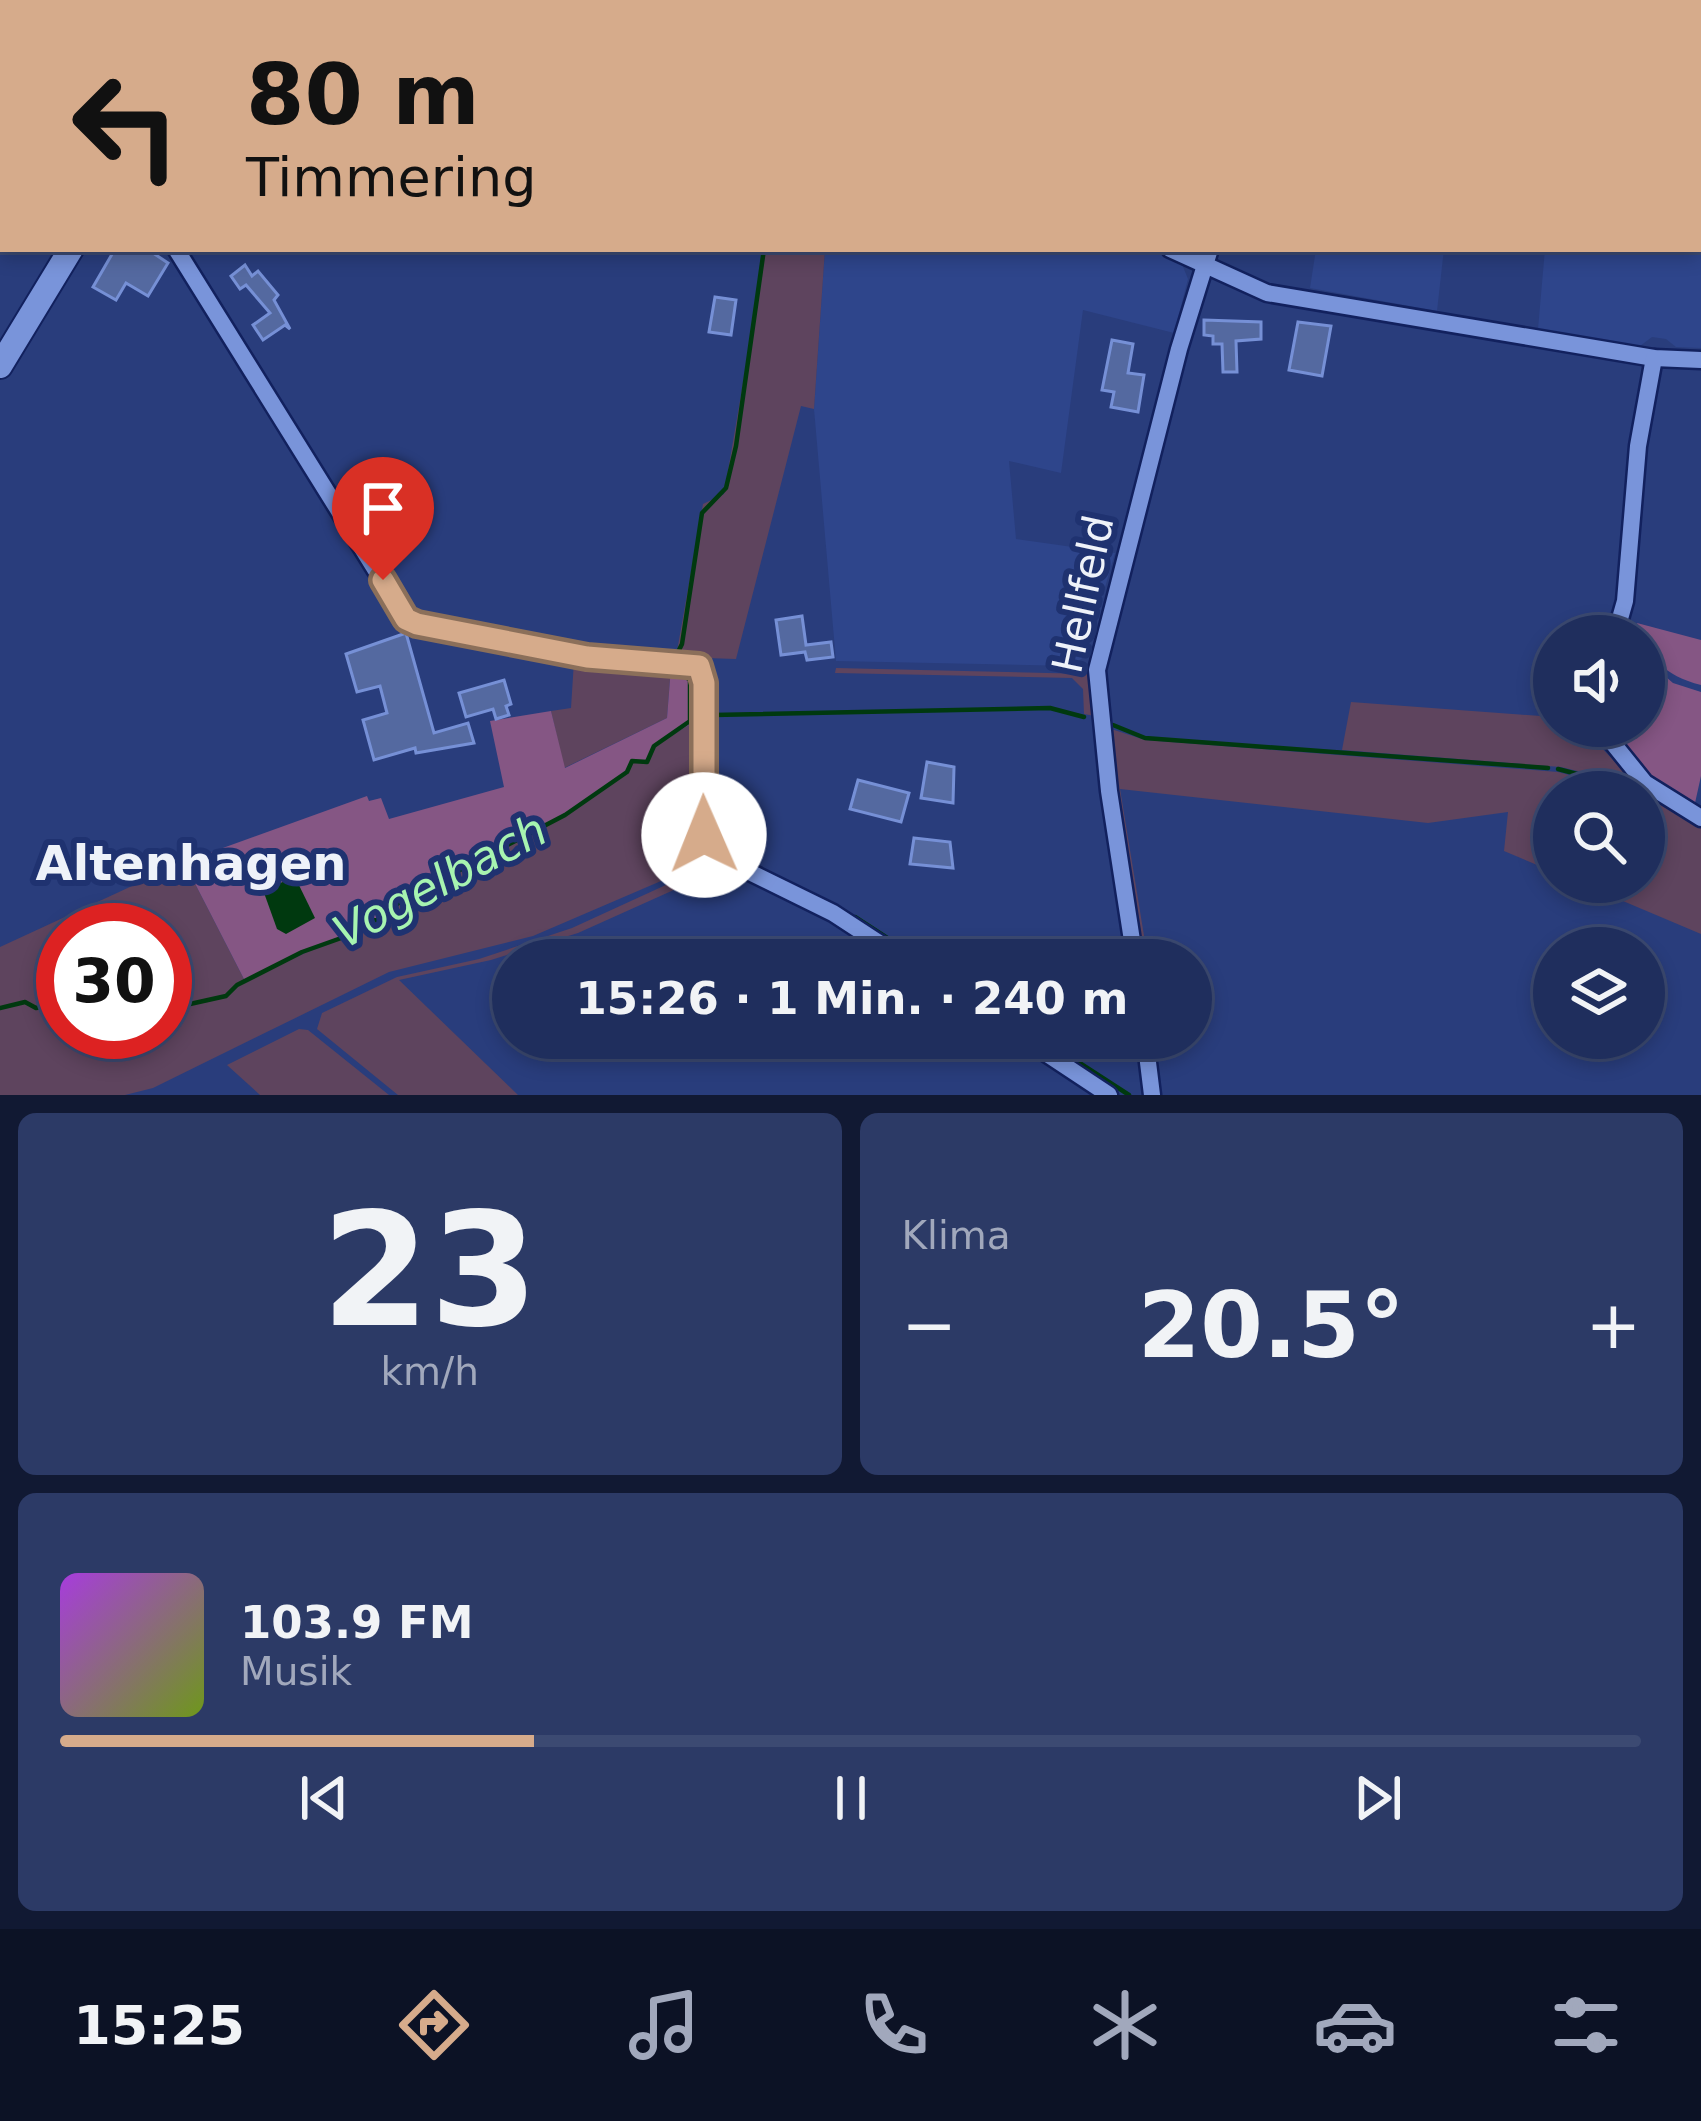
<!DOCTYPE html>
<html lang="de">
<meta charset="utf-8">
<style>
body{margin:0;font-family:"DejaVu Sans",sans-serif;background:#2c3a66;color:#f1f3f6;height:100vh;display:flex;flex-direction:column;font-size:45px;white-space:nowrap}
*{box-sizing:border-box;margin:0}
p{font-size:39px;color:#a1a8bc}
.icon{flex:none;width:66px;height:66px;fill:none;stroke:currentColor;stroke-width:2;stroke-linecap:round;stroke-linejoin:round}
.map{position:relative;height:1095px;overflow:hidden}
.side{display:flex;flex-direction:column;gap:18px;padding:18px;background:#111933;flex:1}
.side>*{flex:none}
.top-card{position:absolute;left:0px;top:0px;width:1701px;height:252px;box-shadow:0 6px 18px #0003,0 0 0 3px #3c4a72;background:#d6ab8b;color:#111;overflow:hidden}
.buttons{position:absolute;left:1533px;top:615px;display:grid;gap:24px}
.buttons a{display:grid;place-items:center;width:132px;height:132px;border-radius:50%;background:#1f2e5d;box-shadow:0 6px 18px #0003,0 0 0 3px #3c4a72;font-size:60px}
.speed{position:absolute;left:36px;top:903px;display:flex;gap:24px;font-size:60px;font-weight:700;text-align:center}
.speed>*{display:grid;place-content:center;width:156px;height:156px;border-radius:50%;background:#1f2e5d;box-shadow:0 6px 18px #0003,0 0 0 3px #3c4a72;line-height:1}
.speed .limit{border:18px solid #d22;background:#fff;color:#111}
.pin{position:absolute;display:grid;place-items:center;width:102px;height:102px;color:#fff;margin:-123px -51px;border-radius:50% 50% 50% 0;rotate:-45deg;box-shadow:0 0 12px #0007}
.pin .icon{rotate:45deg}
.me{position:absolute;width:132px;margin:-66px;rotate:359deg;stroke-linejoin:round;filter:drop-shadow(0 0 9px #0008)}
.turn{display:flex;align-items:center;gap:42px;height:252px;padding:0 48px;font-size:54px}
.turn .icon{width:156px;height:156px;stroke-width:2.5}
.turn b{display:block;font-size:84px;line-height:102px}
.big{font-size:90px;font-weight:600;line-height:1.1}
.side .tile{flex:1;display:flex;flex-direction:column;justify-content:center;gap:18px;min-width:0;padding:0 42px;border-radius:18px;background:#2c3a66}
.side .dial{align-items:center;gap:0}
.dial b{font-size:156px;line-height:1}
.song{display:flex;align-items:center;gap:36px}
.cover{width:144px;height:144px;border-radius:18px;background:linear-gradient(135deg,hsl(280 70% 55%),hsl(80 70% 35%))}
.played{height:12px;border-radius:6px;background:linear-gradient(90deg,#d6ab8b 30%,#3c4a72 30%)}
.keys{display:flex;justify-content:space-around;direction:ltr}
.heat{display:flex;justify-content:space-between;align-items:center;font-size:66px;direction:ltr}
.side .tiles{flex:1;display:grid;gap:18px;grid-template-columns:1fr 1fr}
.tile:last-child{grid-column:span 2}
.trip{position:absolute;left:492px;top:939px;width:720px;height:120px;border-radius:60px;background:#1f2e5d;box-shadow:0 6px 18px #0003,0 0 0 3px #3c4a72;font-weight:600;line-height:120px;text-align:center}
.dock{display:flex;height:192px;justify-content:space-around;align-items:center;background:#0c1225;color:#a1a8bc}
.dock .icon{width:84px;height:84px}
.dock .current{color:#d6ab8b}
.dock b{font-size:54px;color:#f1f3f6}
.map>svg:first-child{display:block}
.built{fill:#2e458b}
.green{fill:#5e445e;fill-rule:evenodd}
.forest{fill:#855684}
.water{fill:#00390f}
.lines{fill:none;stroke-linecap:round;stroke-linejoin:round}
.stream{stroke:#00390f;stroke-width:4.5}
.building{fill:#5469a0;stroke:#7690d6;stroke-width:3}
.street-casing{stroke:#12215e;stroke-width:21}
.secondary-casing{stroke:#12215e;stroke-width:28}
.street{stroke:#7994da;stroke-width:16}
.secondary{stroke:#7994da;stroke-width:24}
.route-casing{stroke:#8b6f5a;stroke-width:30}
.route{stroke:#d6ab8b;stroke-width:21}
.labels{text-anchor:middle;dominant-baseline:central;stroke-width:12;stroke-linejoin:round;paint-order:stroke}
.street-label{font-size:42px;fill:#eef2f9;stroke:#1f3270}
.water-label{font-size:45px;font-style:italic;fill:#a7f4b0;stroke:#1f3270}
.quarter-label{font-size:48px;font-weight:bold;fill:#eef2f9;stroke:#1f3270}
</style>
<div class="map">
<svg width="1701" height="1095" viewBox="0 0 1701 1095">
<rect width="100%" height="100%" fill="#293d7c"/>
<g class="built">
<polygon points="1290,0 1701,0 1701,348 1676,347 1666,339 1652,337 1640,346 1538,329 1545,249 1698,249 1698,3"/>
<polygon points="825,249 1151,249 1182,264 1188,279 1174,333 1083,310 1061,473 1009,461 1016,539 1115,553 1085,656 1072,666 836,661 814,409"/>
<polygon points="1316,249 1444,249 1437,311 1310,288"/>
</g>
<g class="green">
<polygon points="766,249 825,249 814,409 801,406 736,659 676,657 703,504 724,494"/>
<polygon points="574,661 671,667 667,718 564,768 551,711 571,708"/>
<polygon points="836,668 1090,674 1095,716 1084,714 1083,689 1072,678 835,673"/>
<polygon points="1351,702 1554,717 1554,726 1588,726 1597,743 1638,786 1561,767 1342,750"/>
<path d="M699,719L700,859L689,869L533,936L389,972L153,1088L125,1095H0V947L184,862L245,981L348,933L358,922L377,920L406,897L430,893L458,871L565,815L627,772L632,761L650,758L654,746ZM63,930H165V1032H63Z"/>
<polygon points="1105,727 1145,740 1558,772 1632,792 1554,792 1554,872 1504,851 1508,812 1428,823 1120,789 1148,960 1140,960"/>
<polygon points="1644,795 1701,828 1701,934 1578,882 1644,882"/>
<polygon points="705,867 731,871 716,871 578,933 491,960 399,980 518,1095 398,1095 317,1029 322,1013 397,977 479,959 572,928"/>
<polygon points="299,1029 308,1030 389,1095 260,1095 227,1065"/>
</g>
<g class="forest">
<path d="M1637,623L1701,640V685C1664,676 1647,656 1637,623Z"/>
<polygon points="1644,658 1673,683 1701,692 1701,776 1695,803 1658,784 1604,726 1644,726"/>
<polygon points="671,667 685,669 699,681 699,719 654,746 647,762 632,761 627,772 565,815 458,871 430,893 406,897 377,920 358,922 344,937 302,952 245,981 184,862 367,796 369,801 381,798 389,819 504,787 490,721 551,711 565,768 667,718"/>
</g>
<polygon class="water" points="295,877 315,918 286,934 277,929 263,890"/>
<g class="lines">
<g class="stream">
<polyline points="838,3 838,0"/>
<polyline points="674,660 682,644 702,513 726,488 736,446 764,249"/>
<polyline points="1113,725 1145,738 1548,768"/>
<polyline points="1558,769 1638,790"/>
<polyline points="712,815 713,715 1050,708 1084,717"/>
<polyline points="712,825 722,849"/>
<polyline points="855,917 921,960"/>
<polyline points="165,1000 190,1004 226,996 237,985 302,952 344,937 358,922 377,920 406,897 430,893 458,871 565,815 627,772 632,761 647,762 654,746 690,721 690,680 677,671"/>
<polyline points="0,1008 25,1002 36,1008 63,1004"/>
<polyline points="1041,1038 1129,1095"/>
</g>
</g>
<g class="building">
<polygon points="115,249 147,249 168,263 148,296 126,283 116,300 93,287"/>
<polygon points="245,265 252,276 258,271 278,295 274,300 290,329 285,325 263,340 253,325 270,313 246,285 240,289 231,276"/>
<polygon points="715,297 736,300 731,335 709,332"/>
<polygon points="1204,320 1261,322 1261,339 1236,341 1237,372 1223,372 1222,344 1213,344 1213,336 1204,335"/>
<polygon points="1298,322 1331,326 1322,376 1289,370"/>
<polygon points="1112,340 1133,344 1128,373 1144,375 1138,412 1111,407 1114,392 1102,390"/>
<polygon points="802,616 806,645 831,642 833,657 807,660 805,652 781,655 776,620"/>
<polygon points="406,633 434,733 468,723 474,743 416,753 415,748 374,760 363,720 387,713 380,686 357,692 346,654"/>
<polygon points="504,680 511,704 506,706 509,715 496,719 493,709 466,717 459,693"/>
<polygon points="927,762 954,767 953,803 921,798"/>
<polygon points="858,780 909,793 901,822 850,809"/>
<polygon points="914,838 950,842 953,868 910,864"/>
</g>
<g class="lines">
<g class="street-casing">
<g id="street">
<polyline points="717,0 719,3"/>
<polyline points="1278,3 1278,0"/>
<polyline points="176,249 406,619 587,657 699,666 704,683 703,835 711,853 833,913 905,960"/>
<polyline points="1170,249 1267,293 1654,358 1701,360"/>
<polyline points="1615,636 1625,601 1638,446 1654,358"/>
<polyline points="1599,726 1645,783 1701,818"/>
<polyline points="1135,960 1109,791 1097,670 1179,349 1210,249"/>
<polyline points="1023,1038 1109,1095"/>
<polyline points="1145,1038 1152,1095"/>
</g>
</g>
<g class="secondary-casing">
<g id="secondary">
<polyline points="225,3 227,0"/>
<polyline points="0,366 71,249"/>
</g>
</g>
<use href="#street" class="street"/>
<use href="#secondary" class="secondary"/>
</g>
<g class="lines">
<g class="route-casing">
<polyline id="route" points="383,580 406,619 417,624 587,657 699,666 704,683 704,835"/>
</g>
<use href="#route" class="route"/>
</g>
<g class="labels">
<g class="street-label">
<text transform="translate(1083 594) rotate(-78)">Hellfeld</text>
</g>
<g class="water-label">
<text transform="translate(440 881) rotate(-28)">Vogelbach</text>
</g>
<g class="quarter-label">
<text x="191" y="863">Altenhagen</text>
</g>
</g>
</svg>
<div class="buttons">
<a><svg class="icon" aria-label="sound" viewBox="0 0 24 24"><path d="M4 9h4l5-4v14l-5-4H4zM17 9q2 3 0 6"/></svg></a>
<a><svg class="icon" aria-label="search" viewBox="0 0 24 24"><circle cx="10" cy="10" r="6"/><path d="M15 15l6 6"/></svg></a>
<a><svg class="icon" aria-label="layers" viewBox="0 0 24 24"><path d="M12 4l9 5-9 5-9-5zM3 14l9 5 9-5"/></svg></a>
</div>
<div class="speed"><div class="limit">30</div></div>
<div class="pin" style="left:383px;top:580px;background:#d93025"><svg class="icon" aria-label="arrive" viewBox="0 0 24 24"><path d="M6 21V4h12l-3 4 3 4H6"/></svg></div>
<svg class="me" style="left:704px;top:835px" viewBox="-20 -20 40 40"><circle r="19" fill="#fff"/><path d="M0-13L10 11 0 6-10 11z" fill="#d6ab8b"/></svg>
<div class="trip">15:26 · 1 Min. · 240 m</div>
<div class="top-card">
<div class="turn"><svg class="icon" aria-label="left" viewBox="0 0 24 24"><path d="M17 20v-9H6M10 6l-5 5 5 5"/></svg><div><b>80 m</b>Timmering</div></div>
</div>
</div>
<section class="side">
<div class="tiles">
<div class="tile dial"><b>23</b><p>km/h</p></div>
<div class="tile"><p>Klima</p>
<div class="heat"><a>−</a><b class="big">20.5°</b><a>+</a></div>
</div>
<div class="tile">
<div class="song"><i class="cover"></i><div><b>103.9 FM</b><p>Musik</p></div></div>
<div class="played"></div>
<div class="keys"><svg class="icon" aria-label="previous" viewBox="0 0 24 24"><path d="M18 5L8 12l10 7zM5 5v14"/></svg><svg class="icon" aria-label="pause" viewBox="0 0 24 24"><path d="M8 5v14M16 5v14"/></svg><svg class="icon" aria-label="next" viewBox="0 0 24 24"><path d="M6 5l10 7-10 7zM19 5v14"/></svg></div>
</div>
</div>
</section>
<nav class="dock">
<b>15:25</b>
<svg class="icon current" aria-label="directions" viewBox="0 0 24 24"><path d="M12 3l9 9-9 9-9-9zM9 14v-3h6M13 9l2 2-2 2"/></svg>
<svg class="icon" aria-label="music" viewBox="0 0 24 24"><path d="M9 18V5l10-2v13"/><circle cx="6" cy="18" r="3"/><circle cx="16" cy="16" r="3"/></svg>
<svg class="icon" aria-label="phone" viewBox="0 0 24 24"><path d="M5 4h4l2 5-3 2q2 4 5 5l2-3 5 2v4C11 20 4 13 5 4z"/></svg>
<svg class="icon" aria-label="climate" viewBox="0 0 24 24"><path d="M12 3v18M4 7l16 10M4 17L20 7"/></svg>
<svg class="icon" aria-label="car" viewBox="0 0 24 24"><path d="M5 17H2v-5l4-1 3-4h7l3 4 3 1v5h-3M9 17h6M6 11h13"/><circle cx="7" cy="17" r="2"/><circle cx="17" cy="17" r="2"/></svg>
<svg class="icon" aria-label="filters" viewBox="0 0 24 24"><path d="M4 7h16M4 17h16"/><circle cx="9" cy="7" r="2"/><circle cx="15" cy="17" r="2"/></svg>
</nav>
